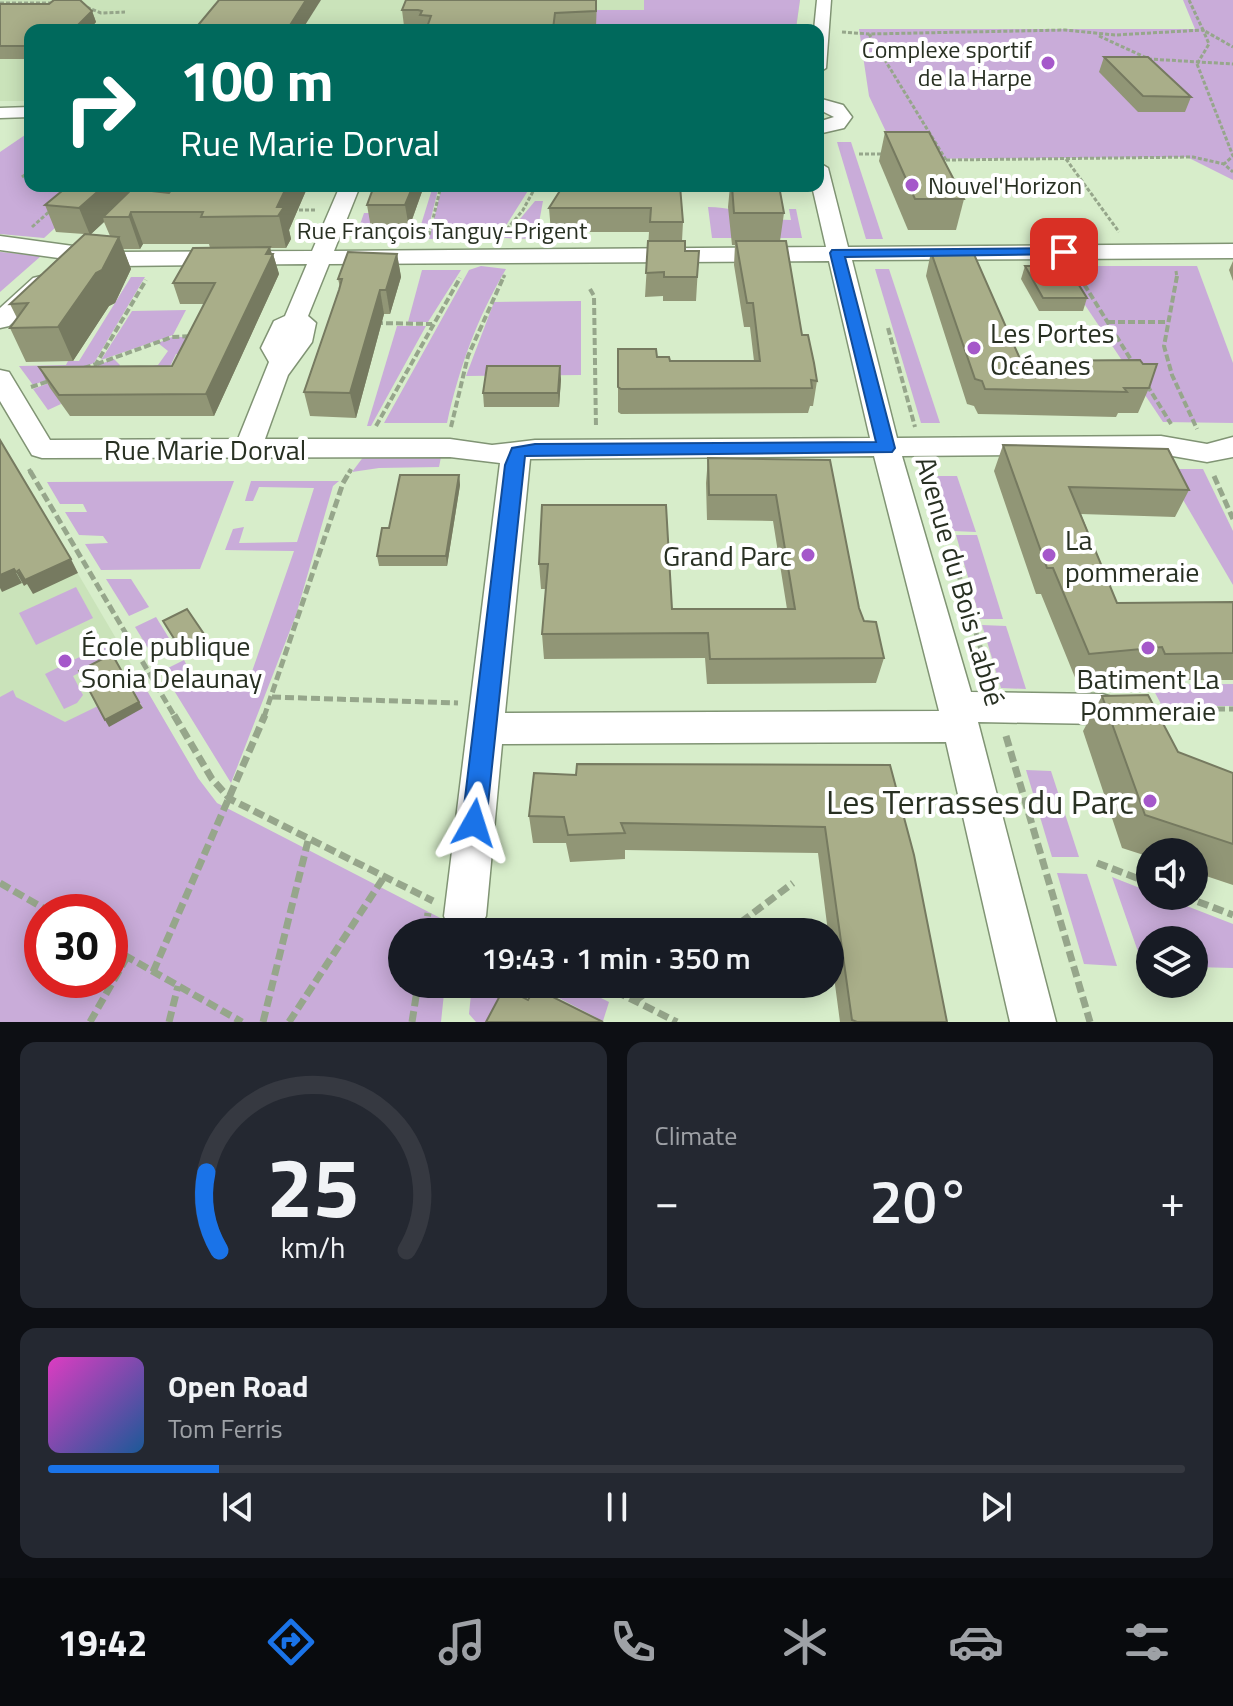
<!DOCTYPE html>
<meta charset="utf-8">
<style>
body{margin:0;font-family:"Titillium Web",sans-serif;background:#242831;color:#f1f3f6;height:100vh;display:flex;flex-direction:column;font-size:30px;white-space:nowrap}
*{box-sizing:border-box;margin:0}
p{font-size:26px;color:#9ea1a6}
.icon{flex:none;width:44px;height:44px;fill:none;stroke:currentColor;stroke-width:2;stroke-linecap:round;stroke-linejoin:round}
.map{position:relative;height:1022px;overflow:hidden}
.panel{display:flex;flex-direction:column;gap:20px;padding:20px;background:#0d0f14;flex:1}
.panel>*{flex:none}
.top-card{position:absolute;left:24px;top:24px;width:800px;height:168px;border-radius:16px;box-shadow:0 4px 20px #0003;background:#00695c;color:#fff;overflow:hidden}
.buttons{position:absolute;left:1136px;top:838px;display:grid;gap:16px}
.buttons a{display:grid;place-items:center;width:72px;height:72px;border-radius:50%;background:#171b24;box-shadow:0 4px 20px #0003;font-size:40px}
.speed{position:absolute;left:24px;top:894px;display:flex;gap:16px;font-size:40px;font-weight:700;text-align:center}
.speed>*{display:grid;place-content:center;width:104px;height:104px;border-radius:50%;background:#171b24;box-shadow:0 4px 20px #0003;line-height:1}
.speed .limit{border:12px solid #d22;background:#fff;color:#111}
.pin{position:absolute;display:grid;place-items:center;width:68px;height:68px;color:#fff;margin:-34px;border-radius:16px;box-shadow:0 4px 12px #0006}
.me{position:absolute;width:88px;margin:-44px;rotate:6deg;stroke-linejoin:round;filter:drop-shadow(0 0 6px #0008)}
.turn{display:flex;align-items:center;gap:28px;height:168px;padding:0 24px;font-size:36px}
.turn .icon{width:104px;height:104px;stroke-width:2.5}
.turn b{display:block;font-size:56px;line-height:68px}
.big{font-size:60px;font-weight:600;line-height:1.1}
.panel .tile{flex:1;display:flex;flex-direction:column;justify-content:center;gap:12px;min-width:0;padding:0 28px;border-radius:16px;background:#242831}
.panel .dial{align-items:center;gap:0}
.dial svg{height:208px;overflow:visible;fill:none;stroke:#363941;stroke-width:7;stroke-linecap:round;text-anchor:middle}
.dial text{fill:#f1f3f6;stroke:none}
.song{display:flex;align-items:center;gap:24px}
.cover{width:96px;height:96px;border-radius:12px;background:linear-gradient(135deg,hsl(310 70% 55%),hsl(210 70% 35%))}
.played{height:8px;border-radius:4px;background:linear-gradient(90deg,#1a73e8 15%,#363941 15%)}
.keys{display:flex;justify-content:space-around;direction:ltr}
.heat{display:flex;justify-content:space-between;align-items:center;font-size:44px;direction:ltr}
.panel .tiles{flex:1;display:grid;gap:20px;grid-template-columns:1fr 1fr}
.tile:last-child{grid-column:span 2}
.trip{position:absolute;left:388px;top:918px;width:456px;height:80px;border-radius:40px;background:#171b24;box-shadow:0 4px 20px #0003;font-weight:600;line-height:80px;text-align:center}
.dock{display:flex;height:128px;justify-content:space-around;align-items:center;background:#090b0e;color:#9ea1a6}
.dock .icon{width:56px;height:56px}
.dock .on{color:#1a73e8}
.dock b{font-size:36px;color:#f1f3f6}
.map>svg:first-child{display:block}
.built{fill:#cae3ba}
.green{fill:#c9acd9;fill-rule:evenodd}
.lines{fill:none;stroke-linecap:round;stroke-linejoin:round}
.minor-casing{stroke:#809474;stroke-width:3}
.path-far3{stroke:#96a68b;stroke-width:3;stroke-dasharray:4 2;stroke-linecap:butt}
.path-far2{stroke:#96a68b;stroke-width:4;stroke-dasharray:7 3;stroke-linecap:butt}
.path-far1{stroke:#96a68b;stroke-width:5;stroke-dasharray:9 4;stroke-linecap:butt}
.path{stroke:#96a68b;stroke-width:7;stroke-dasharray:11 5;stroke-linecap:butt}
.minor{fill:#fff;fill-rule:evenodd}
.wall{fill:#919676;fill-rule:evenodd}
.shaded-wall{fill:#767a60}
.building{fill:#a9ae89;stroke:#767a60;stroke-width:2}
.route{fill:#1a73e8;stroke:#114b97;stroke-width:2}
.poi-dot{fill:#a558ca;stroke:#fff;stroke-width:3}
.labels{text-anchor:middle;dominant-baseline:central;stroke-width:8;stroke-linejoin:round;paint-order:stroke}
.far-poi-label{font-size:24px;fill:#283022;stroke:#fff;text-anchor:end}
.far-street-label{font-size:24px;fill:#283022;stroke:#fff}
.poi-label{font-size:28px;fill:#283022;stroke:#fff;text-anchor:start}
.street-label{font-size:28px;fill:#283022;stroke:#fff}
.near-poi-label{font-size:34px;fill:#283022;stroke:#fff;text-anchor:end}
</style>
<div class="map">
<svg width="1233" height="1022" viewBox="0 0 1233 1022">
<rect width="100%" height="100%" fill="#d7edca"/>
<g class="built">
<polygon points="0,0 800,0 796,30 30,30 30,101 0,101"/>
<polygon points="0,441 198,778 0,843"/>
</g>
<g class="green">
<polygon points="644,0 800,0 796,28 709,24 668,30 566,30 596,27 596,10 644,10"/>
<polygon points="1183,0 1233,0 1233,180 1187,157 899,159 869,96 859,29 1195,29"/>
<polygon points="25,135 30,135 30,186 96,186 90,196 44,238 0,234 0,152"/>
<polygon points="837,142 851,142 883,239 866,239"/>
<polygon points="433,186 439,186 426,238 355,239 364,213 377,213 372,228 420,228"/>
<polygon points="442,186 531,186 507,224 491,239 429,239"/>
<polygon points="535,201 543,201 536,239 504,238"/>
<path d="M708,207C737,207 762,220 791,220L789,209H796L802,238H712Z"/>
<polygon points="0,252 1,252 41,256 0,292"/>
<path d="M481,266L506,269C477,318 459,368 447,423H384L469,270Z"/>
<polygon points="1059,266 1197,266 1233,363 1233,423 1163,422"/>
<polygon points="875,269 889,269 940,423 921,423"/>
<polygon points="422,270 461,270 428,322 408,322"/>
<polygon points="131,277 145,277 94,363 33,385 19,366 66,365 68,361 79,361"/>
<polygon points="581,301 581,375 466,376 494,302"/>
<polygon points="186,310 173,335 101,360 132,311"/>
<polygon points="397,326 426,326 371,426 367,426"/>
<polygon points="172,337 206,337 198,354 176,354 165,377 52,387 61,404 48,410 33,389 114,359 120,365 116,373 158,365 168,351 158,343"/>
<polygon points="364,456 441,457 439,467 379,468 352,472"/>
<polygon points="1165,469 1203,469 1233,531 1233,585"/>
<polygon points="937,476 957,476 976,532 953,531"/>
<polygon points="234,481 200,569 101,570 85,544 108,543 103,536 79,535 65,512 87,512 83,504 60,504 47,482"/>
<polygon points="251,481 339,481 333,486 296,615 231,783 162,671 184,660 196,683 248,683 294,551 225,550 233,529 244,527 239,543 297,542 314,488 259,487 253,501 245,501"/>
<polygon points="956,535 977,535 1003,619 980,619"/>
<polygon points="106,579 131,579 149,607 129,616"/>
<polygon points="76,587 93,618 36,645 19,613"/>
<polygon points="156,617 172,643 151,653 135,627"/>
<polygon points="982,625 1006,626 1026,689 1001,688"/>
<polygon points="116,639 123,650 73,676 83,695 77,703 64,709 45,674"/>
<path d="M142,682L198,778L217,803L452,924L451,932H402V984H445L441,1022H0V697L13,690L16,697L65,722L98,706L143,709L132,687ZM42,912H110V980H42Z"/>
<polygon points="1233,684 1233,706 1162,706 1151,685"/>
<polygon points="1026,770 1051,771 1079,857 1052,857"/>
<polygon points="1057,873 1087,874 1117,966 1084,964"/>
<polygon points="1112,877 1150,892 1150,896 1161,896 1233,924 1233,968 1194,967 1194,940 1150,940 1150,966 1143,966"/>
<polygon points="472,984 508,984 489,1022 476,1022 469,1014"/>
<polygon points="532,984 573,984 609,1002 603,1021"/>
</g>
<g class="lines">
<g class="minor-casing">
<g id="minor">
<polygon points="817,0 831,0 826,68 818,73 818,30 814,30"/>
<polygon points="818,98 843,105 852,117 844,128 818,134 818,122 834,117 818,109"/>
<polygon points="30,107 30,117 0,118 0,108"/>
<path d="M818,162L828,168L848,247L1233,244V258L852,260L897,438L1161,436L1207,444L1233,437V457L1207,462L1161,454L902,456L971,692L1102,694L1115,698L1120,709L1115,720L1102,724L978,722L1056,1022H1010L946,742L502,744L486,916L477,932L450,931L444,916L500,463L450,457L42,458L32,455L0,401V370L9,372L50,440L238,439L269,362L261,348L274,321L285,316L307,264L117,266L0,250V236L117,252L312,251L340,186H360L334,251L826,247L812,186H818ZM829,261L870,438L535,440L492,445L450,439H265L288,375L312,342L316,323L308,316L329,264ZM874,456L939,711L505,713L530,459Z"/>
<polygon points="41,276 49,278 53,283 49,288 9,326 0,328 0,308 33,278"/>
</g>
</g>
<g class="path-far3">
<polyline points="1189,0 1203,30 1233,47"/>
<polyline points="0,3 55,3"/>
<polyline points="81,5 101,13 125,12"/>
<polyline points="676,30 705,26 802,30"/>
<polyline points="842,32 869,34"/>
<polyline points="1099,36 1149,59 1233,64"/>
<polyline points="1197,64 1233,156 1224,164 1233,172"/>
<polyline points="859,154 885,154"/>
<polyline points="1066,159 1119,232"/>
<polyline points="946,160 869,34 1065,30 1115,35 1203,30 1209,44 1197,64"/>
<polyline points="946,160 1193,157 1224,164"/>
<polyline points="22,177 30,171"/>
<polyline points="160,197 166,186"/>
<polyline points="293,210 315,210"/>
<polyline points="32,227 51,210"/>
<polyline points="503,234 523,210 536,186"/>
<polyline points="429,235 441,186"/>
<polyline points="1176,271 1177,278"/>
<polyline points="1077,273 1080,278"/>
<polyline points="503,278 505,275"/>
</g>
<g class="path-far2">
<polyline points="1079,276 1133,363"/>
<polyline points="1177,276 1164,346 1172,375 1197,429"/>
<polyline points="590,289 594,296 596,428"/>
<polyline points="1108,322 1167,322"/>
<polyline points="376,323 432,324"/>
<polyline points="888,328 915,427"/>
<polyline points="97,364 172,337 195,336"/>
<polyline points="84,368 96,364 146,280"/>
<polyline points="1147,385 1171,424"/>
<polyline points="31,387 52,380"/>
<polyline points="376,426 460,278"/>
<polyline points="451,427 468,356 504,276"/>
<polyline points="29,469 31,473"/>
<polyline points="349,473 351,469"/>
</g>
<g class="path-far1">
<polyline points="30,471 175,717"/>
<polyline points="928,471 990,680"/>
<polyline points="1214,476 1233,519"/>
<polyline points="272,697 458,703"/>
<polyline points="1151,709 1233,709"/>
<polyline points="264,717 343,483 350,471"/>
</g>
<g class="path">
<polyline points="174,715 212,779 230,799 433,901"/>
<polyline points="1006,736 1090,1022"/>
<polyline points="1097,863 1150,883"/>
<polyline points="0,883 50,912"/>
<polyline points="1183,896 1233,915"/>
<polyline points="425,932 428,913"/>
<polyline points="728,932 793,883"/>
<polyline points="110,947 242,1022"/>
<polyline points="153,972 265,715"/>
<polyline points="601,984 677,1022"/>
<polyline points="635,1001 658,984"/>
<polyline points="90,1022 127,957"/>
<polyline points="169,1022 178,986"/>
<polyline points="263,1022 308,841"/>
<polyline points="289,1022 384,877"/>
<polyline points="412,1022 418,984"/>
</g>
<use href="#minor" class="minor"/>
</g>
<g class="wall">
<polygon points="597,0 596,27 556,30 422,30 421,27 404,26 402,10"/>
<polygon points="0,4 92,11 96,22 89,30 30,30 30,59 0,59"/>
<polygon points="1104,57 1191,97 1185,112 1138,112 1099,72"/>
<polygon points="885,132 964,199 956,230 908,230 879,161"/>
<path d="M308,186L289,230L291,239L286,248H270L272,254H273L279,274L214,416H70L50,388L39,367L172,366L205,304H180L173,283L210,248L209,244H143L140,249H123L131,269L115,303L109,306L73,361L26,362L10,328L17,318L10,304L84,234L56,232L45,205L154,192L169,193ZM104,222L110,236L91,234Z"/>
<polygon points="424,186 409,228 371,228 367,205"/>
<polygon points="680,186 683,222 682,241 685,251 699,251 696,301 663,301 663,296 645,297 649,232 551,232 549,208"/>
<polygon points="730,186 779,186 784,213 780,241 802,335 817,381 813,406 810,406 808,413 621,414 618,412 618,349 670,361 754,361 750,327 744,327 734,265 735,245 732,245 728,207"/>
<polygon points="931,252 1021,361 1149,388 1138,413 1118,413 1116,417 978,414 974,406 967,404 926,276"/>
<polygon points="397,254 401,277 390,314 384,314 356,418 310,416 304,392 340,287 338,279"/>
<polygon points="1233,261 1233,281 1229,270"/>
<polygon points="1025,266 1087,298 1083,311 1039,311 1021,279"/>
<polygon points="561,379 559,407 484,407 483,393"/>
<polygon points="1003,445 1189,490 1175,517 1081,514 1117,603 1233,602 1233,680 1149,680 1146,673 1076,680 1041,594 1036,594 994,471"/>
<polygon points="708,458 830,460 859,608 864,621 884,658 876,683 707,684 705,658 544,659 542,634 546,589 541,589 539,564 542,505 672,609 787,609 773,521 707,520 706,483"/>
<polygon points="459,475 460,485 447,566 379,566 377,556 389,528"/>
<polygon points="1102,696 1178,752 1233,773 1233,885 1194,872 1194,852 1150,852 1150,857 1122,848 1083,731"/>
<polygon points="890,765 947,1022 840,1022 830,947 830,932 828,932 818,853 625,850 625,859 570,862 566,843 533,843 529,816 576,775"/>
</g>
<g class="shaded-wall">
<polygon points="306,0 321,0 302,30 287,30"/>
<polygon points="92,11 96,22 89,30 75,30 75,28"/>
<polygon points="104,186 143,186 103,217 104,222 90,235 79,208"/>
<polygon points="144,186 152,186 159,208 142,190"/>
<polygon points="287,186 308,186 289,230 291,239 286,248 277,207"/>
<polygon points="413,186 424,186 409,228 405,205"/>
<polygon points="131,212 143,244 140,249 129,217"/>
<polygon points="119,237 131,269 115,303 109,306 73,361 58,327"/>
<polygon points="270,247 272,256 273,254 279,274 214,416 206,394"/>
<polygon points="397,254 401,277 390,314 386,290"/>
<polygon points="380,290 384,314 356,418 350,393"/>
<polygon points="560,366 561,379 559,407 558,393"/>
<polygon points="459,475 460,485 447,566 446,556"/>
<polygon points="71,559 78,573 33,594 27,584 24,586 16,572"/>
<polygon points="14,569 22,583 2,592 0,588 0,575"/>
<polygon points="208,640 211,647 186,660 183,653"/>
<polygon points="139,702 143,708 109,727 105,720"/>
</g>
<g class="building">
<polygon points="54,0 80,0 92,11 75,28 67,28 65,30 30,30 30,46 0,46 0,4 49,4"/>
<polygon points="219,0 306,0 287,30 194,30"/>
<polygon points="406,0 596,0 596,11 555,13 553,29 548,30 426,30 431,16 420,15 422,11 418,10 402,10"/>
<polygon points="1104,57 1148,57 1191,97 1143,96"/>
<polygon points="885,132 929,132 964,199 915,199"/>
<polygon points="68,186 104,186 79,208 45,205"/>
<polygon points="135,186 144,186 142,190 169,193 174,186 287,186 277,207 284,207 278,216 201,217 203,212 131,212 129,217 103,217"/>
<polygon points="374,186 413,186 405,205 367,205"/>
<polygon points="563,186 680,186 683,222 650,222 651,208 549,208"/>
<polygon points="732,186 779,186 784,213 734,213"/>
<polygon points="85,234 119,237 102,270 96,273 58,327 10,328 28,303 10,304"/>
<polygon points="648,241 685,241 685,251 699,251 697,277 664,277 664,272 646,273"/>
<polygon points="736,241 786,241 802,335 808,335 814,363 817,381 811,380 812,388 621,389 618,387 618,349 656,349 657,357 669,357 670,361 760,361 753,303 747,303"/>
<polygon points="270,247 266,254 273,254 206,394 59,395 39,367 172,366 215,283 173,283 193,248"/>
<polygon points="348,252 397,254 386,290 380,290 350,393 304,392 339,290 342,279 338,279"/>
<polygon points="931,252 973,252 1021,361 1140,360 1143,364 1157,364 1149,388 1124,388 1127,392 985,389 982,381 975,379"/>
<polygon points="1025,266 1067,266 1087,298 1043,298"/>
<polygon points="487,366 560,366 558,393 483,393"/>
<polygon points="0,440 71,559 25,580 19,570 16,572 14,569 0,575"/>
<polygon points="1003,445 1168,449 1189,490 1069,487 1117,603 1233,602 1233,653 1165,654 1162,647 1089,654 1053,568 1047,568"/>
<polygon points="708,458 830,460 859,608 864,621 876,622 884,658 710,659 708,633 542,634 548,564 539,564 542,505 666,505 672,609 795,609 776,495 709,495"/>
<polygon points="400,475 459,475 446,556 377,556 382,528 389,528"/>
<polygon points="187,609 208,640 183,653 163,621"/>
<polygon points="112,654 139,702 105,720 79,671"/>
<polygon points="1148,695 1178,752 1233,773 1233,844 1145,815 1102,696"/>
<polygon points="577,764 890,765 914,855 947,1022 857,1022 852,1020 825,827 621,823 625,833 568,835 564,817 529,816 534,773 576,775"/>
<polygon points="504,988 528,1000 535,988 603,1022 486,1022"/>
</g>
<polygon class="route" points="1064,248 1068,249 1068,254 845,257 895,448 892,452 525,456 486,823 483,831 474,834 466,831 462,823 505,465 512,448 535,444 876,442 830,253 832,250"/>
<g class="poi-dot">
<circle cx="1048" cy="63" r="8"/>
<circle cx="912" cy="185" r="8"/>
<circle cx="974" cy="348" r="8"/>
<circle cx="808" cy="555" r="8"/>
<circle cx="1049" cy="555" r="8"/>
<circle cx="1148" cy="648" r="8"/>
<circle cx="65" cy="661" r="8"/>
<circle cx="1150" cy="801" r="8"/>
</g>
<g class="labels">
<g class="far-poi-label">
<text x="1032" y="49">Complexe sportif<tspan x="1032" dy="28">de la Harpe</tspan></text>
<text x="928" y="185" text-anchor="start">Nouvel'Horizon</text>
</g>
<g class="far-street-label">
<text x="442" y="230">Rue François Tanguy-Prigent</text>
</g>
<g class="poi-label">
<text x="990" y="332">Les Portes<tspan x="990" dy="32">Océanes</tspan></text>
<text x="1065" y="539">La<tspan x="1065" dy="32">pommeraie</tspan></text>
<text x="792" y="555" text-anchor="end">Grand Parc</text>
<text x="81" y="645">École publique<tspan x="81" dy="32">Sonia Delaunay</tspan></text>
<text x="1148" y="678" text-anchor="middle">Batiment La<tspan x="1148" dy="32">Pommeraie</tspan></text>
</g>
<g class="street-label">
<text x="205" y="449">Rue Marie Dorval</text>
<text transform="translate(961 581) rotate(74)">Avenue du Bois Labbé</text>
</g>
<g class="near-poi-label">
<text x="1134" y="801">Les Terrasses du Parc</text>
</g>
</g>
</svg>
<div class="buttons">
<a><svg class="icon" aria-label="sound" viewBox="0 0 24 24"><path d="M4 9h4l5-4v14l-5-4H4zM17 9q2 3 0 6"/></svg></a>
<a><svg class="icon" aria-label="layers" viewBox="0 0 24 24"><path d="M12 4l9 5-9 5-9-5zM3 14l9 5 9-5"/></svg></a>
</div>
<div class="speed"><div class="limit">30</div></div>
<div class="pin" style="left:1064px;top:252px;background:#d93025"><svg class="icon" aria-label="arrive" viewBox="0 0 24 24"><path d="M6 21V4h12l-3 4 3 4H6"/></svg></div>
<svg class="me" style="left:474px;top:823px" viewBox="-20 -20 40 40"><path d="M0-17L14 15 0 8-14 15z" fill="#1a73e8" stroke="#fff" stroke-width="4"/></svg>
<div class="trip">19:43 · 1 min · 350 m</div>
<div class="top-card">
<div class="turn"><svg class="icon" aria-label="right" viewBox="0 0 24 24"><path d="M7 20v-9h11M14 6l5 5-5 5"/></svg><div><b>100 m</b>Rue Marie Dorval</div></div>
</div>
</div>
<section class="panel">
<div class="tiles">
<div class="tile dial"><svg viewBox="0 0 100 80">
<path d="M14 69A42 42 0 1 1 86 69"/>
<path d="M14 69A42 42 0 0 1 9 39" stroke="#1a73e8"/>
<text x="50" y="56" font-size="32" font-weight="700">25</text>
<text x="50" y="72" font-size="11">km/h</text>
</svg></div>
<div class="tile"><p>Climate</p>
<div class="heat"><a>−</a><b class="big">20°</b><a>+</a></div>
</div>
<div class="tile">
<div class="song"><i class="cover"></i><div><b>Open Road</b><p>Tom Ferris</p></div></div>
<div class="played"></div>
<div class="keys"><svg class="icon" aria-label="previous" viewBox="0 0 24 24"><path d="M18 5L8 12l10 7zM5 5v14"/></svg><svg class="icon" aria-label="pause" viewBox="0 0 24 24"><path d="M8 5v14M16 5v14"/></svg><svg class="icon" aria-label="next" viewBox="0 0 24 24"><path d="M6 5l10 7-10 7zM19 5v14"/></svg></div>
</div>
</div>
</section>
<nav class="dock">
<b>19:42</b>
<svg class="icon on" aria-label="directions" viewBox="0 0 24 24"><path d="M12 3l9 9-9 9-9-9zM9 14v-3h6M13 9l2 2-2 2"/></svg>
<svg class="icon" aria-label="music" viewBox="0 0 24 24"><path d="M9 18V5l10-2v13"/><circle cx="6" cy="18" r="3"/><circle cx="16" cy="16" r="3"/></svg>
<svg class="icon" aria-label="phone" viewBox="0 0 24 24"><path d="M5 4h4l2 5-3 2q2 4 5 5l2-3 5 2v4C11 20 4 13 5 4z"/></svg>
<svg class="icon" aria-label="climate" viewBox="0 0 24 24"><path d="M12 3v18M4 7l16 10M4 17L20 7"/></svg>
<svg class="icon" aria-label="car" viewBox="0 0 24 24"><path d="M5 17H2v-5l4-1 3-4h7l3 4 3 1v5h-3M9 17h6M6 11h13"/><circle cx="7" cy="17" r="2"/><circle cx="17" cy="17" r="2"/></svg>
<svg class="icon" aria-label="filters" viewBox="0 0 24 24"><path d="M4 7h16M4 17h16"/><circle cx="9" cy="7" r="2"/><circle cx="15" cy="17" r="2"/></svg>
</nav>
